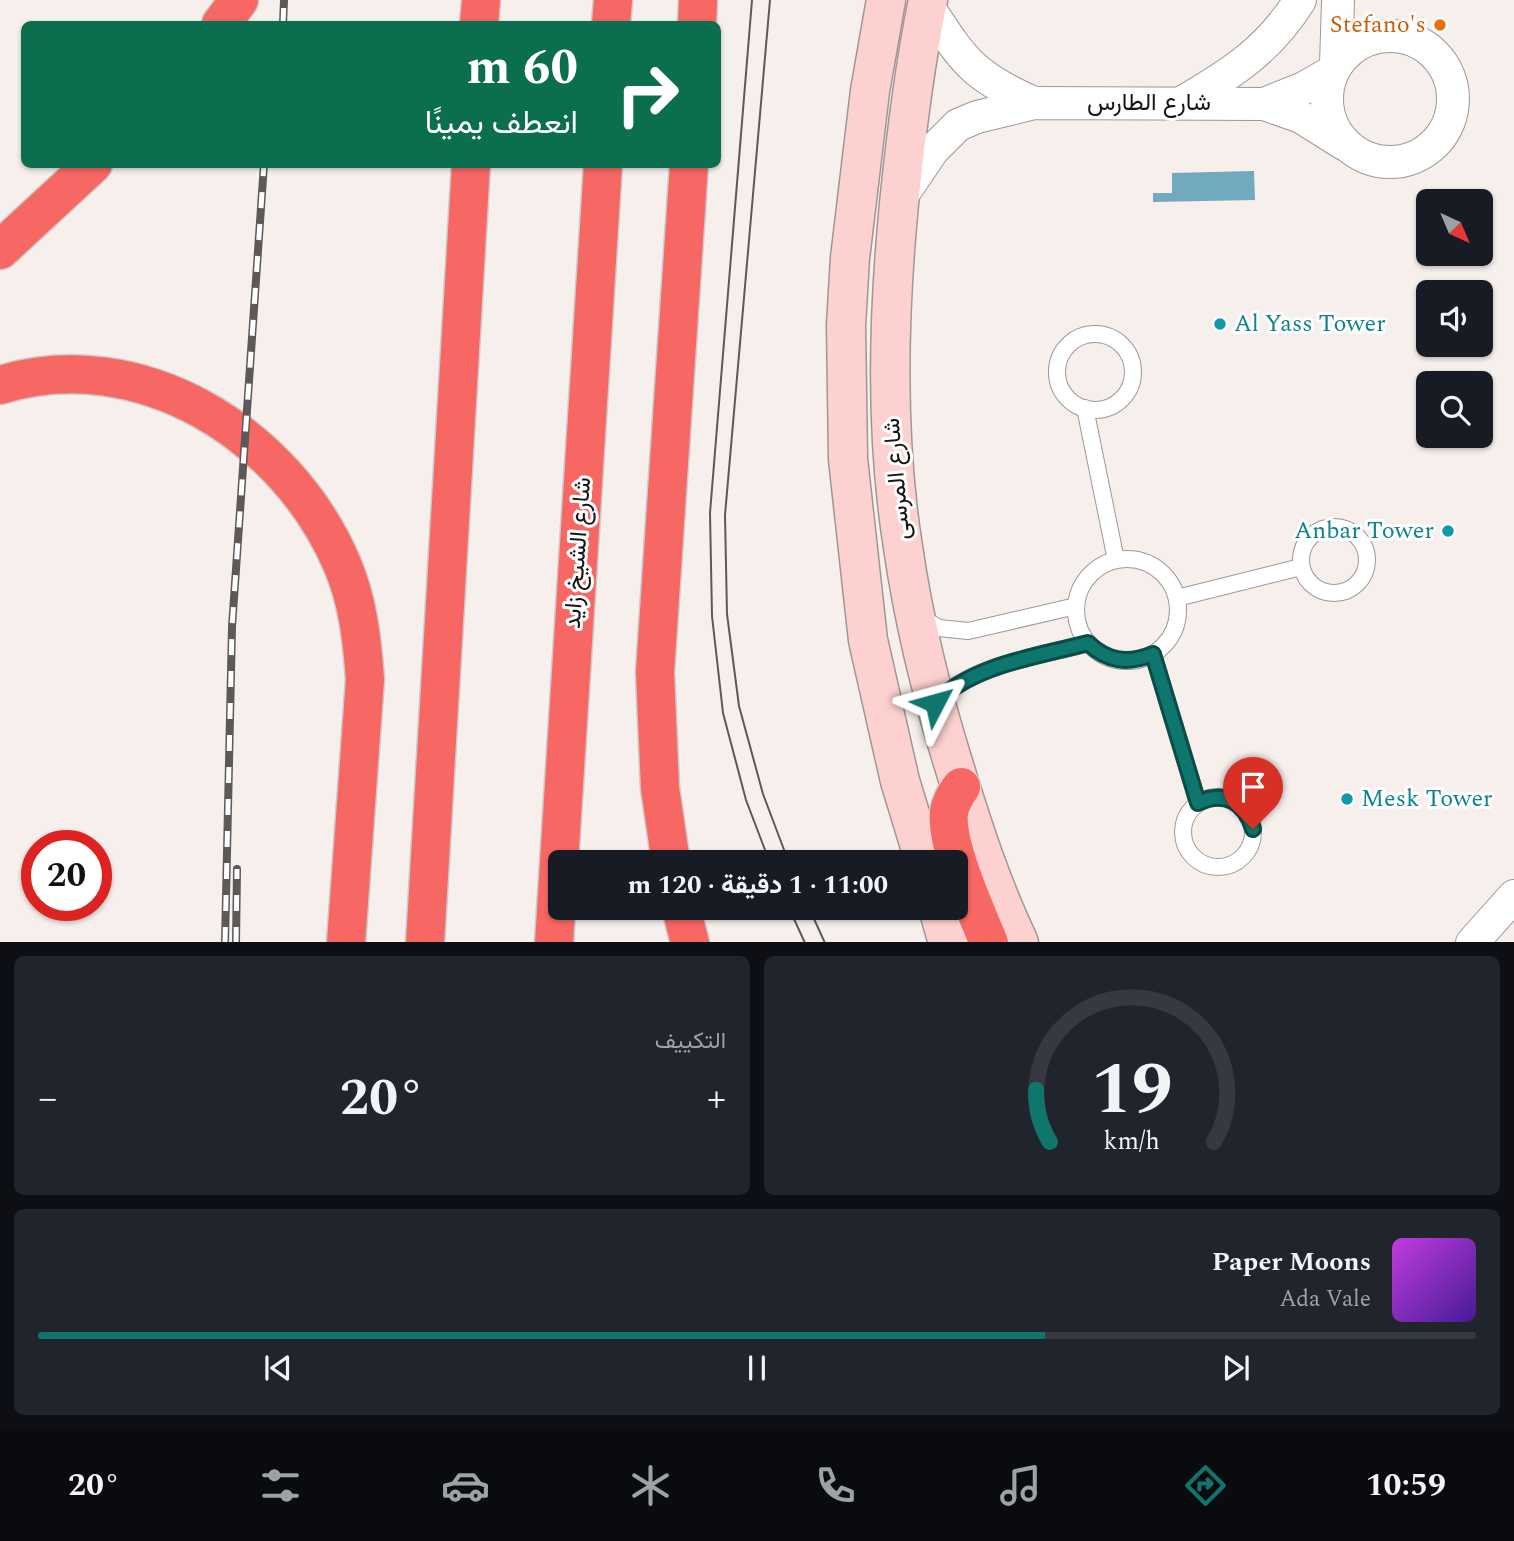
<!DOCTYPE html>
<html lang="ar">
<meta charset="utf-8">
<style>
body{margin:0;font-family:Spectral,Vazirmatn,serif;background:#20242c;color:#f1f3f6;direction:rtl;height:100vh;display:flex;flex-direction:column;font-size:26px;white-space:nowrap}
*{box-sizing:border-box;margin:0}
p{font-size:23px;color:#9ea1a6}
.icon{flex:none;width:38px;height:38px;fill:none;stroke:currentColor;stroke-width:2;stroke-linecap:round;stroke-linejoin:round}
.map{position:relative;height:942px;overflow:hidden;direction:ltr}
.panel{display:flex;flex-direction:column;gap:14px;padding:14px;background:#0d0f14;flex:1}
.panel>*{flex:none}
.top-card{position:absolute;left:21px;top:21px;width:700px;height:147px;border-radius:10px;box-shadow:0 2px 5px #0004;direction:rtl;background:#0b6e4f;color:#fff;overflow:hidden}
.needle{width:46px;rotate:136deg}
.controls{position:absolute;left:1416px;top:189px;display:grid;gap:14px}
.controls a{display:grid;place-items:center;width:77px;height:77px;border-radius:10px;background:#171b24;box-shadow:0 2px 5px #0004;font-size:35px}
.speed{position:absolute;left:21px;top:830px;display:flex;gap:14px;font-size:35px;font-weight:700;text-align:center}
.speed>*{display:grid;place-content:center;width:91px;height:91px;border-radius:50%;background:#171b24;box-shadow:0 2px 5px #0004;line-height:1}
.speed .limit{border:10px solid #d22;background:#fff;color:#111}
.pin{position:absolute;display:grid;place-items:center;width:60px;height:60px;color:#fff;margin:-72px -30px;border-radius:50% 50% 50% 0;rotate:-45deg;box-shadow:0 0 7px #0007}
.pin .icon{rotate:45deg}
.me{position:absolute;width:77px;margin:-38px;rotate:51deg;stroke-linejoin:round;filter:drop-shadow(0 0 5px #0008)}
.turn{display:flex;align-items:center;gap:24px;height:147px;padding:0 28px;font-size:32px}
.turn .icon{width:91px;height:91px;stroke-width:2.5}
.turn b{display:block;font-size:49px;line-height:60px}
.big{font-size:52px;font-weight:700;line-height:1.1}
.panel .card{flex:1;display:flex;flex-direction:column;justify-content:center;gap:10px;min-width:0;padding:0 24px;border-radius:10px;background:#20242c}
.panel .dial{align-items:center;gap:0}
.dial svg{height:182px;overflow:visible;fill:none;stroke:#363941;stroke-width:7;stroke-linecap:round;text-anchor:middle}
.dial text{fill:#f1f3f6;stroke:none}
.song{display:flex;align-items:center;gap:21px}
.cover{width:84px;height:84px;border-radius:10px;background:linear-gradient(135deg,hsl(290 70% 55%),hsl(260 70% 35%))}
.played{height:7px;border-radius:4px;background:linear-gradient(90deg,#0f766e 70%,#363941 70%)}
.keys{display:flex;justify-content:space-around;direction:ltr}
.heat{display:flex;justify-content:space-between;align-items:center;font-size:38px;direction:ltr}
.panel .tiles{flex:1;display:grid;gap:14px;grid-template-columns:1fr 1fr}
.card:last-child{grid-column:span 2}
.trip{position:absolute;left:548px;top:850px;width:420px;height:70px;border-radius:10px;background:#171b24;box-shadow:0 2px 5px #0004;font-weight:700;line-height:70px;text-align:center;direction:rtl}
.menu{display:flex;height:112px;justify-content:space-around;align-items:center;background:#090b0e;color:#9ea1a6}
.menu .icon{width:49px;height:49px}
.menu .current{color:#0f766e}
.menu b{font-size:32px;color:#f1f3f6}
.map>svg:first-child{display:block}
.water{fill:#71a9bf}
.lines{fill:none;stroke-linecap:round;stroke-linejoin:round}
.service-casing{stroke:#9e9895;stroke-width:18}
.minor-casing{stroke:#9e9895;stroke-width:34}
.secondary-casing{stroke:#9e9895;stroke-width:41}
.motorway-casing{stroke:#cccccb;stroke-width:41}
.service{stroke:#fff;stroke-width:16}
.minor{stroke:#fff;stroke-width:32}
.secondary{stroke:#fdd1d0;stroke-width:38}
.motorway{stroke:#f76763;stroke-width:38}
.tram{stroke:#5d5958;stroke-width:2}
.rail-casing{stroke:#5d5958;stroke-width:8}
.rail{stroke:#fefefe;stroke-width:5;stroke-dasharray:16;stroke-linecap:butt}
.route-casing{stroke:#0a4d48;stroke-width:18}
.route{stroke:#0f766e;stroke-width:12}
.food-dot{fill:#e8710a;stroke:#fefefe;stroke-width:2.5}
.culture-dot{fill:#0f9aa8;stroke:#fefefe;stroke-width:2.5}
.labels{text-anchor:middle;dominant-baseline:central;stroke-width:6;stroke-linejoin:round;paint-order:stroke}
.food-label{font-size:24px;fill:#c56008;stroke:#fefefe;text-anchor:end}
.street-label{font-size:24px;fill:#171514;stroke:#fefefe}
.culture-label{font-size:24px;fill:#0d838f;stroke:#fefefe;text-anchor:start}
</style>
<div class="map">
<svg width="1514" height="943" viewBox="0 0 1514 943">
<rect width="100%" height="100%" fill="#f6efec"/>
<polygon class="water" points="1254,171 1255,200 1153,202 1153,193 1172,193 1172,173"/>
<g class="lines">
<g class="service-casing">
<g id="service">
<circle cx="1095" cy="372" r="38"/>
<polyline points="1085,408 1116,560"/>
<circle cx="1334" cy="560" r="33"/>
<circle cx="1127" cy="610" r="51"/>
<polyline points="1177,598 1301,567"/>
<polyline points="920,617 939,628 968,631 1076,606"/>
<polyline points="1153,654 1198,803"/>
<path d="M936,701C975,664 1037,657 1088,643"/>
<circle cx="1218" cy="832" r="35"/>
</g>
</g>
<g class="minor-casing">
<g id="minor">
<path d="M927,5C963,60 972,76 1034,103"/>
<circle cx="1390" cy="99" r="63"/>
<polyline points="1336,65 1338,0"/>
<path d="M1181,103C1231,74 1269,50 1300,0"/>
<polyline points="1264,104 1304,88 1332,72"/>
<polyline points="899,200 933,150 958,125 977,117 1034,103 1264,104 1301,117 1344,144"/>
<polyline points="1472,943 1514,896"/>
</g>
</g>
<g class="secondary-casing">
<g id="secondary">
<polyline points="886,0 870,91 850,258 846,325 848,459 868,640 900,781 925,863"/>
<path d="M928,0C914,68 906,135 899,204C888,318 885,434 903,547C914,623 932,696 955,769C973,828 992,886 1019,943"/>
<polyline points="938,908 948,943"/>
</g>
</g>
<g class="motorway-casing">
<g id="motorway">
<polyline points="221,24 239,0"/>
<polyline points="479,24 481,0"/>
<polyline points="611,24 613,0"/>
<polyline points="697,24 698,0"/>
<polyline points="0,250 93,164"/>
<path d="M0,385C141,342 287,435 342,564C358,601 362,640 365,679L346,943"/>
<path d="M961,787C955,795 951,802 949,812C945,844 976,911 989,943"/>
<polyline points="671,863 660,788 655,672 689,164"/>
<polyline points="681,908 690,943"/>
<polyline points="425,943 471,164"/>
<polyline points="554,943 603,164"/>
</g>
</g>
<use href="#service" class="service"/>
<use href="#minor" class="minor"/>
<use href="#secondary" class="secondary"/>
<use href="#motorway" class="motorway"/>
<g class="tram">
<polyline points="752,0 710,513 712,616 723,713 746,800 770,863"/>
<polyline points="770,0 725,515 727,614 739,706 763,794 789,863"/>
<polyline points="789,908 805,943"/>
<polyline points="809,908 825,943"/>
</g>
<g class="rail-casing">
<g id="rail">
<polyline points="283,24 284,0"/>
<polyline points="225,943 232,627 264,164"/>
<polyline points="236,943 237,869"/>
</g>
</g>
<use href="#rail" class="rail"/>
</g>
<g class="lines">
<g class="route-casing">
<path id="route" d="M935,703C974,664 1036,657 1088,643C1108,662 1128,664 1153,654L1198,803C1224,790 1245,802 1253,829"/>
</g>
<use href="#route" class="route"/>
</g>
<circle class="food-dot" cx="1440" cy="25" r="7"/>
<g class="culture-dot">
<circle cx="1220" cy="324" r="7"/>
<circle cx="1448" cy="531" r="7"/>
<circle cx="1347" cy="799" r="7"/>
</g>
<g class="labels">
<g class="food-label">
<text x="1426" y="25">Stefano's</text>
</g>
<g class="street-label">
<text x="1149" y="103">شارع الطارس</text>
<text transform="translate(897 479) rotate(-95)">شارع المرسى</text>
<text transform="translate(578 553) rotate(-86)">شارع الشيخ زايد</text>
</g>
<g class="culture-label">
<text x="1234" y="324">Al Yass Tower</text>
<text x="1434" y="531" text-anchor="end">Anbar Tower</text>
<text x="1361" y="799">Mesk Tower</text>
</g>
</g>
</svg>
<div class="controls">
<a><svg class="needle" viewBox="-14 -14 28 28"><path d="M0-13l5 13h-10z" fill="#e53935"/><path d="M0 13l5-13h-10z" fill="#9ea1a6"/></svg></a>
<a><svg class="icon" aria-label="sound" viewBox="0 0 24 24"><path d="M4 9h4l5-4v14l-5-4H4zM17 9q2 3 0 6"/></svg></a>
<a><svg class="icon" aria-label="search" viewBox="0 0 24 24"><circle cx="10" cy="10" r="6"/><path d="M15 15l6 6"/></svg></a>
</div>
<div class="speed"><div class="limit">20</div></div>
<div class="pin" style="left:1253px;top:829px;background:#d93025"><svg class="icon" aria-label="arrive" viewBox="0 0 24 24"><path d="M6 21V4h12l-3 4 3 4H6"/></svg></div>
<svg class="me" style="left:935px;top:703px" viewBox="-20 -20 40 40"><path d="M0-17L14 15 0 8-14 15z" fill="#0f766e" stroke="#fff" stroke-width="4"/></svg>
<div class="trip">11:00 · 1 دقيقة · 120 m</div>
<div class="top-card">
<div class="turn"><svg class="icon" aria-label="right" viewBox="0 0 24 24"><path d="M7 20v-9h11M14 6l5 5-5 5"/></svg><div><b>60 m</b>انعطف يمينًا</div></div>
</div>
</div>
<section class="panel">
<div class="tiles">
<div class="card dial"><svg viewBox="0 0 100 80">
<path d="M14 69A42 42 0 1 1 86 69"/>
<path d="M14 69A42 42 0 0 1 8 46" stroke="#0f766e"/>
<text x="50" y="56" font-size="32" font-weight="700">19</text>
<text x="50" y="72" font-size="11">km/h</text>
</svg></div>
<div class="card"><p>التكييف</p>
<div class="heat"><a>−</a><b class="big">20°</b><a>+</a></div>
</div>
<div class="card">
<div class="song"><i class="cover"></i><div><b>Paper Moons</b><p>Ada Vale</p></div></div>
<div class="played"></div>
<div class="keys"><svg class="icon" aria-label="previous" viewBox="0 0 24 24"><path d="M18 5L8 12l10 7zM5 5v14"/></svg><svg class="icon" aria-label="pause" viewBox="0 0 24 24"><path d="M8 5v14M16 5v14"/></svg><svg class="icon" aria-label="next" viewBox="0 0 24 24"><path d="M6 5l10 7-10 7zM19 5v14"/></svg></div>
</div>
</div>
</section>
<nav class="menu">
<b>10:59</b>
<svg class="icon current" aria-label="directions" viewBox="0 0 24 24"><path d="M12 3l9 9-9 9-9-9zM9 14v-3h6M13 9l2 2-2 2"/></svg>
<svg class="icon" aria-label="music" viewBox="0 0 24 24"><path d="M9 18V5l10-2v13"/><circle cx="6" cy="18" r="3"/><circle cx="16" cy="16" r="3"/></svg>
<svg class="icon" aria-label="phone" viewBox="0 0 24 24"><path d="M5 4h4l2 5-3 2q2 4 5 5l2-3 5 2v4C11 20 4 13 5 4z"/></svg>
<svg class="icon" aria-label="climate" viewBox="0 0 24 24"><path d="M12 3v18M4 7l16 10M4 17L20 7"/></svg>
<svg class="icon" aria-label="car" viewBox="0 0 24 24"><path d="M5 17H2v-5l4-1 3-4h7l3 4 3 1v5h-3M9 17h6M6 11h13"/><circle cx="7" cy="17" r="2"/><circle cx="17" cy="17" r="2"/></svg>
<svg class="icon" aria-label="filters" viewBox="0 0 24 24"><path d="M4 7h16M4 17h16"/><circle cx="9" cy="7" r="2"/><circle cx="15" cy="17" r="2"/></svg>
<b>20°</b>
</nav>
